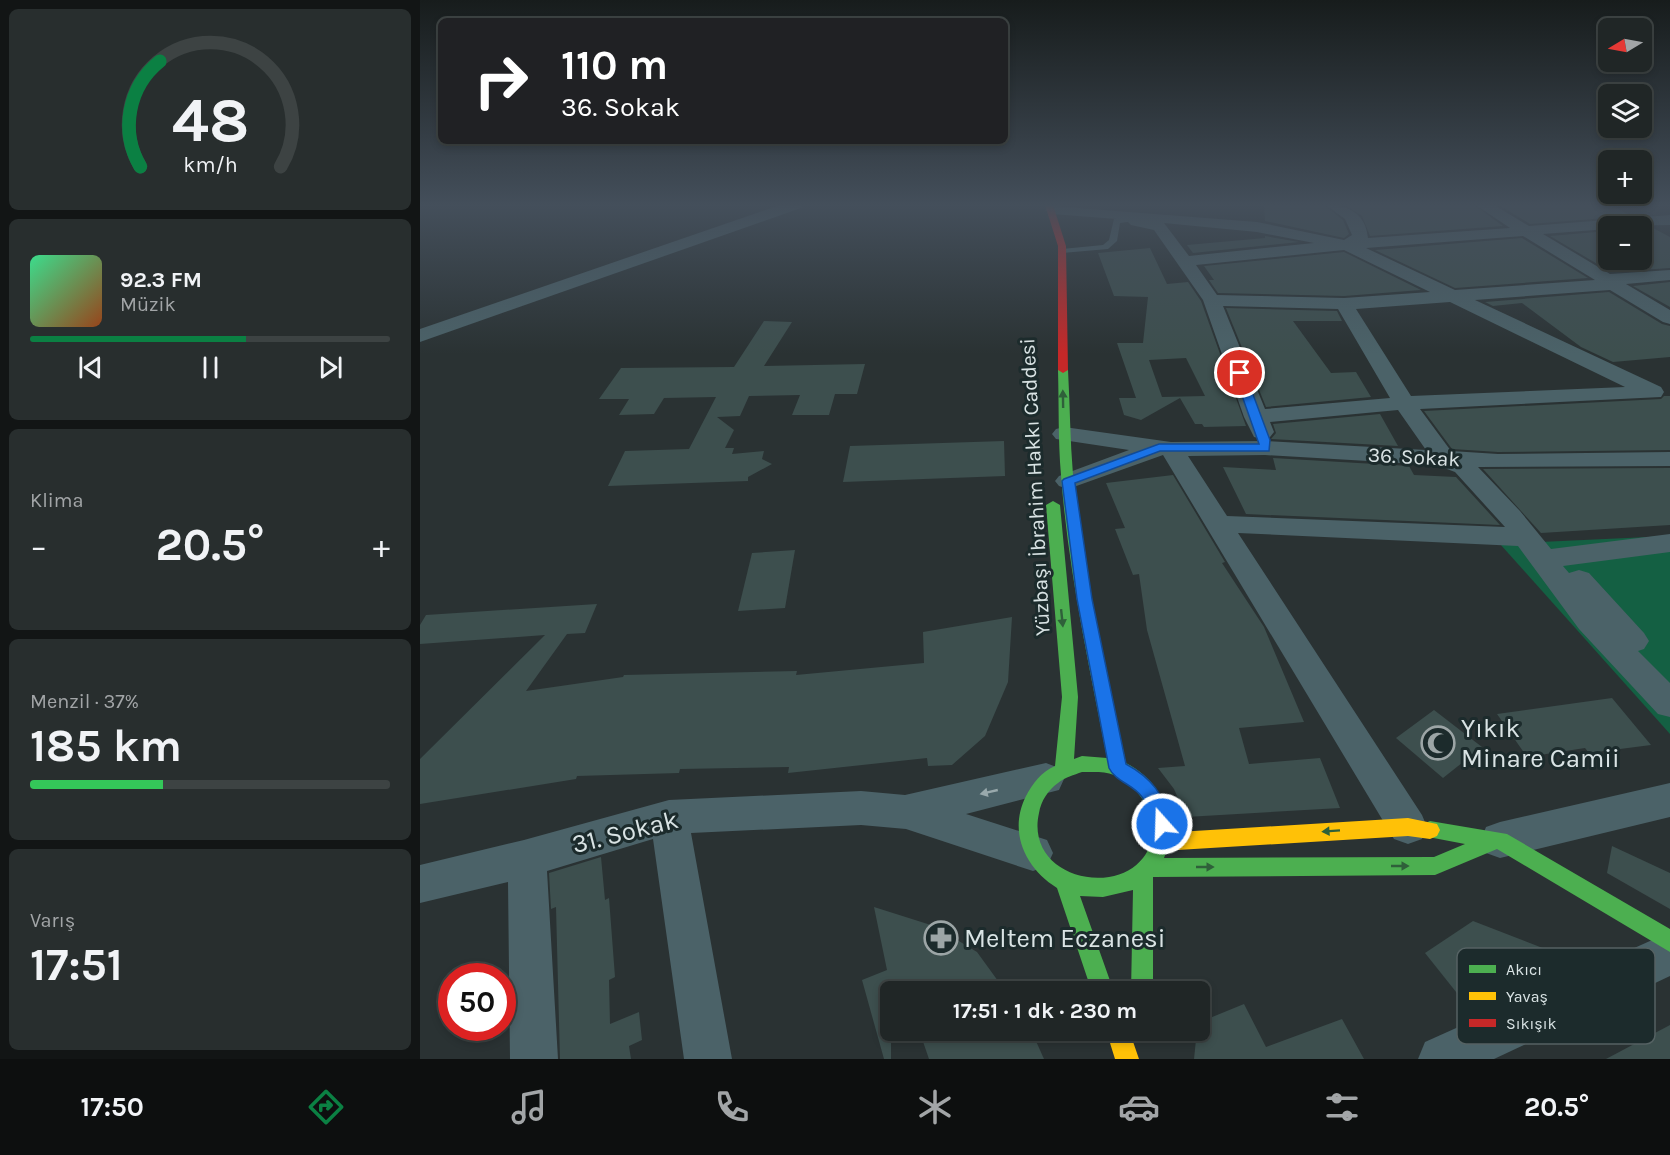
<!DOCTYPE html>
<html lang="tr">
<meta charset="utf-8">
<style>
body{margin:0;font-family:Karla,sans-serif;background:#282e2e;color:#f1f3f6;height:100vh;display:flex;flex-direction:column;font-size:22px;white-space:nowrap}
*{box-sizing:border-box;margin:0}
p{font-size:20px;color:#a2a5a7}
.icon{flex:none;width:33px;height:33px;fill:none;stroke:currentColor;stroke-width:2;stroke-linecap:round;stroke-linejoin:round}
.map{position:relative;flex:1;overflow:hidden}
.side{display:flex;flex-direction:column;gap:9px;padding:9px;background:#121515;width:420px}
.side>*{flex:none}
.top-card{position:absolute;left:18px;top:18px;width:570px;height:126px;border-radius:9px;box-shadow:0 3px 9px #0003,0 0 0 2px #3d4343;background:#202124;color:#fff;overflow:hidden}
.needle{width:39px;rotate:260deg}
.controls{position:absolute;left:1178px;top:18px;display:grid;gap:12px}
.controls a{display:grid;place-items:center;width:54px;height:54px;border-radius:9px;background:#202626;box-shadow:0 3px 9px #0003,0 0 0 2px #3d4343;font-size:30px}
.speed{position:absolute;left:18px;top:963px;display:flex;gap:12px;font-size:30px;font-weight:700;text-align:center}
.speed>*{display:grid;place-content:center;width:78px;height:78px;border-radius:50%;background:#202626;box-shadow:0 3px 9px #0003,0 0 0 2px #3d4343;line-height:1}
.speed .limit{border:9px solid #d22;background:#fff;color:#111}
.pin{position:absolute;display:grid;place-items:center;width:51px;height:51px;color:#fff;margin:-26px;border:3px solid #fff;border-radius:50%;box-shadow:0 2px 6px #0007}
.me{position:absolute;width:66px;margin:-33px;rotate:340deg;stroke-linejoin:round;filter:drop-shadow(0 0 4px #0008)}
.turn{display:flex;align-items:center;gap:21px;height:126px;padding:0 24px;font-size:27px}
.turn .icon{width:78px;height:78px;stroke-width:2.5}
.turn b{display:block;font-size:42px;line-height:51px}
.big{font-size:45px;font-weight:700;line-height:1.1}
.side .card{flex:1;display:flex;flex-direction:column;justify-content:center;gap:9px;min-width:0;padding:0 21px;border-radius:9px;background:#282e2e}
.side .dial{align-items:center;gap:0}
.dial svg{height:156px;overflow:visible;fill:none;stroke:#3d4343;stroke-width:7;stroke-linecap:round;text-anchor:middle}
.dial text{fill:#f1f3f6;stroke:none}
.song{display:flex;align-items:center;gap:18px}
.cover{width:72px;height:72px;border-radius:9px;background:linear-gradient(135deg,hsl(150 70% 55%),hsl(20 70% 35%))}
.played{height:6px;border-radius:3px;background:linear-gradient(90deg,#0b8043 60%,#3d4343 60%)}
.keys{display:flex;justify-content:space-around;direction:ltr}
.heat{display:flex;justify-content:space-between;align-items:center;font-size:33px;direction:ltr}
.charge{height:9px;border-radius:4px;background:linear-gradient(90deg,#34c759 37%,#3d4343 0)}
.trip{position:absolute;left:460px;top:981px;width:330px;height:60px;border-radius:9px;background:#202626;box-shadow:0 3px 9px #0003,0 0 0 2px #3d4343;font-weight:700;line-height:60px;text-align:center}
.tabs{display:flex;height:96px;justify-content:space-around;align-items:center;background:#0d0f0f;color:#a2a5a7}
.tabs .icon{width:42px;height:42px}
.tabs .current{color:#0b8043}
.tabs b{font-size:27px;color:#f1f3f6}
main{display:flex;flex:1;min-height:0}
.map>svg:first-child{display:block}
.green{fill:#146043}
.building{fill:#3d4f4e;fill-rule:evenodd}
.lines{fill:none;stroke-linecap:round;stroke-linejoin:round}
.lane{fill:#4b6268;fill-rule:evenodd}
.street{fill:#4b6268;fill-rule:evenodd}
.fast{fill:#4caf50;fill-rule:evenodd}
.slow{fill:#ffc107;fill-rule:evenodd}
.jam{fill:#c62828;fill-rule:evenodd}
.oneway{fill:#2f603a}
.oneway2{fill:#99a9ac}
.route{fill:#1a73e8;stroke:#114b97;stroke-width:1.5}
.labels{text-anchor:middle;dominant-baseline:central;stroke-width:6;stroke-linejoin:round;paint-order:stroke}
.street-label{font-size:21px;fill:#d9e3e4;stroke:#1c2b2c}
.near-poi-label{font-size:26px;fill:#d9e3e4;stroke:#1c2b2c;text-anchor:start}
.near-street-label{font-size:26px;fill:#d9e3e4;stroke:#1c2b2c}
.key{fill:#1c2b2c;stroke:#556263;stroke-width:1.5}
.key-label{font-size:16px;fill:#d9e3e4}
</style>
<main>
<section class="side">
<div class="card dial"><svg viewBox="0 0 100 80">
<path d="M14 69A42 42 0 1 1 86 69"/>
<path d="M14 69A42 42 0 0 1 24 15" stroke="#0b8043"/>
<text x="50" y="56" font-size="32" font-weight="700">48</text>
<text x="50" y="72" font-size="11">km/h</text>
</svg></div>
<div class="card">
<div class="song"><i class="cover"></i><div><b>92.3 FM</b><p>Müzik</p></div></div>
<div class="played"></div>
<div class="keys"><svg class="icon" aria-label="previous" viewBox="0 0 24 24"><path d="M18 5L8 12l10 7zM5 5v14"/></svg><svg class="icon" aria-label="pause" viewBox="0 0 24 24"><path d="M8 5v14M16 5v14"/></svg><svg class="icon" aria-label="next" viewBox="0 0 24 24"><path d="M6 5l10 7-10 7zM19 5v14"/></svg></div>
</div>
<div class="card"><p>Klima</p>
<div class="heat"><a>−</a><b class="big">20.5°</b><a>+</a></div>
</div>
<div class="card"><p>Menzil · 37%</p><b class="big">185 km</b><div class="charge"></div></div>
<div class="card"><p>Varış</p><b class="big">17:51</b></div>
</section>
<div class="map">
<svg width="1250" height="1059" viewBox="0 0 1250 1059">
<rect width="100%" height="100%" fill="#2a3233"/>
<polygon class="green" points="1250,536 1250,734 1080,544"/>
<g class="building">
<polygon points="844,205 904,205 923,220 929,234 924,238 845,221"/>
<polygon points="925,205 1054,205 1083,226 950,236 942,216"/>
<polygon points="1079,205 1191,205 1211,216 1110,224"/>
<polygon points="1221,228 1233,228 1250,237 1250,268 1191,272 1130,236 1188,231 1188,260 1221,260"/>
<polygon points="845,236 879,242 773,253 767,245 845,238"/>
<polygon points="1102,238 1168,278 1035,288 955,250"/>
<path d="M730,248L747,284L768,282L781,301L826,426L784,427L782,424H775L760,398L721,420L704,415L699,398H716L697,343H723L728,297L694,296L678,253ZM766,358L785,396L742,397L729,360Z"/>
<polygon points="924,252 1001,290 924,296 798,293 789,280 794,280 784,266"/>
<polygon points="1250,282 1250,307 1213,286"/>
<polygon points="1189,292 1242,324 1250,326 1250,357 1193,362 1161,347 1102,303 1073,306 1065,302"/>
<polygon points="806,308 917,311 922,321 873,321 911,373 936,372 951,397 846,407"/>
<polygon points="344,321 372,322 344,366 445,364 437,394 415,394 409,415 372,415 380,395 329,396 320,416 297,417 314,430 305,448 314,448 312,454 344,451 342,459 352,464 328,477 328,481 188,486 205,451 269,449 296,397 244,398 234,414 199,415 209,399 179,399 201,368 314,367"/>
<polygon points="1244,396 1250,396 1250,450 1078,452 1032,449 1004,411 1241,399"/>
<polygon points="960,414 978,446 851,439 856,433 853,424"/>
<polygon points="584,441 585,476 423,482 430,446"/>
<polygon points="853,458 989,466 994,475 1036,477 1080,525 826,514 803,467 856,470"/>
<polygon points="1250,468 1250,525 1121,533 1063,469"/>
<polygon points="753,475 805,562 802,563 844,627 884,722 819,728 829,764 900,758 920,808 766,817 754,789 738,768 765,766 727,630 719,574 713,575 695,529 705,528 686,483"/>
<polygon points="375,550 365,608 318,611 332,553"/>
<polygon points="177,604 165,633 147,634 106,691 203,677 204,675 377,671 376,675 504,663 503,632 592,617 588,682 565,736 532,765 508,766 507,758 368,773 369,767 260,769 259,773 157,776 156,779 0,804 0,759 125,635 0,644 0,625 6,615"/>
<polygon points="1192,698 1231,745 1169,753 1165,748 1107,757 1077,714"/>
<polygon points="1014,710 1062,747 1023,778 976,738"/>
<polygon points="1192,846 1250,873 1250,909 1187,873"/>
<polygon points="181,857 185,900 189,898 195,977 189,980 190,1024 219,1012 222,1040 209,1046 211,1059 140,1059 136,907 131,909 129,873"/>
<polygon points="454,907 514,926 557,952 586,992 471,992 471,1059 464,1059 442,980 467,970"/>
<polygon points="1053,921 1169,966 1056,1017 1005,953"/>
<polygon points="824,1004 846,1047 922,1019 944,1059 774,1059 777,1030 780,1030 780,1022"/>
<polygon points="1250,1025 1250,1059 1186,1059"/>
<polygon points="499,1030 611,1030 624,1059 509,1059"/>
</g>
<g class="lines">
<polygon class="lane" points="694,219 711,219 715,221 700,223 697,241 688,249 642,253 638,251 642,249 683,245 689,240"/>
<g class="street">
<polygon points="360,205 383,205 381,208 0,342 0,329"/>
<path d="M906,205C929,205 946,214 948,238L1090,228L1056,205H1074L1109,226L1250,215V225L1188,226V229L1123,234L1190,274L1250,270V280L1206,284L1250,310V324L1243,322L1190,290L1055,300L1241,387L1244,392L1241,397L1000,409L1031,451L1078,454L1250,452V466L1058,467L1100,511L1131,549L1250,534V552L1143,566L1149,573L1159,570L1169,573L1224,633L1229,641L1224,649L1218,651L1250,683V717L1238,714L1159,629L1098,546L818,533L1002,815L1007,827L1002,839L988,844L974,839L743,455L648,489L639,486L635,481L639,476L709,450L636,439L632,434L636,429L644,427L751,442L845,441L1006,450L978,410L850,422L854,432L850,437L842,439L834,437L824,417L783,300L734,230L711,225L708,222L710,220L632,214L625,210L632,206L837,222L924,240L932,235L925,219ZM744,223L837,232L894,243L769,256ZM1103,236L1175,280L1035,290L946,248ZM924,250L1010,292L924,298L797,295L776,265ZM1030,302L1205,387L991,396L936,309ZM803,306L918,309L970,398L845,409ZM845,455L1016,465L1035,472L1085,527L807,516L768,456Z"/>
<polygon points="626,763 639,768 644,779 639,790 546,814 627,840 633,853 627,866 613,871 486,829 441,825 271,833 312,1059 264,1059 233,839 127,871 138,1059 90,1059 88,882 0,903 0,865 104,840 249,800 441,791 485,795"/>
<polygon points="1250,783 1250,817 1080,858 1066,853 1061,840 1066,827 1080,822"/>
<polygon points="1250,932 1250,976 1074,1059 998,1059 1005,1042"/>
</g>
<path class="fast" d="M643,367L648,370C650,405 650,440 653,475C663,572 686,668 706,763C742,782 760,820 744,858L1014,857L1045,844L1003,836L1000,830L1003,824L1010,821L1087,834L1250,929V952L1077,849L1015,875L733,877V992H711L713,890L683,897L660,896L694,992H672L637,888C605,868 588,832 606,796C613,783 621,772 635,766L642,697L626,505L633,501L640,505L658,697L654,759L662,756L687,758C669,664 648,570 641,475C638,440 639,405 638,370ZM662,772C673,772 685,771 694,775C724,787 745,829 723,858C715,868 703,875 689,877C650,883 609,857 619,813C621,801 628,790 638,783C645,777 654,775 662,772Z"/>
<g class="slow">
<polygon points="988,818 1017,824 1020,830 1017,836 1010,839 988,836 741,851 734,848 731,842 734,836 741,833"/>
<polygon points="686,1030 709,1030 719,1059 695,1059"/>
</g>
<polygon class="jam" points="625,205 633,205 646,246 648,370 643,373 638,370 638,246"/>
</g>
<defs><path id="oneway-solid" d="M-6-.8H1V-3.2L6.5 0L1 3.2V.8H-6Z" transform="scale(1.5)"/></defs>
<g class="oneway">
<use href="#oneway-solid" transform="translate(643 399) rotate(-91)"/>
<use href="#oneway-solid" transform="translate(642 618) rotate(84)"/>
<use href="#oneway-solid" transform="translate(911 831) rotate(176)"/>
<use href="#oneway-solid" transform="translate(980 866)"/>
<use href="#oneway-solid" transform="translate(785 867)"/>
</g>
<use class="oneway2" href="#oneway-solid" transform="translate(569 792) rotate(167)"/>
<linearGradient id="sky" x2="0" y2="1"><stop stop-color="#171c1c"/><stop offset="0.58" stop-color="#444f5b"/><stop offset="1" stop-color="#444f5b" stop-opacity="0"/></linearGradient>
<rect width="1250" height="354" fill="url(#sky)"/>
<path class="route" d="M820,369L825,373L850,440L849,451H740L655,483L672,599L706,764C732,778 744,795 752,824L749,830L742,832L735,830C730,819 730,807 722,797C714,785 695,781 689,768L657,599L642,481L644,479L739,444H839L814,373Z"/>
<defs>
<g id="mosque-ring" transform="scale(1.725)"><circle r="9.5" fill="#1c2b2c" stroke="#9ca5a6" stroke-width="1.5"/><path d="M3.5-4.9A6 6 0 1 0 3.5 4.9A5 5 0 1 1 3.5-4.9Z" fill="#9ca5a6"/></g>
<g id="pharmacy-ring" transform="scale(1.725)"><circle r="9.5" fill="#1c2b2c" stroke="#9ca5a6" stroke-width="1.5"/><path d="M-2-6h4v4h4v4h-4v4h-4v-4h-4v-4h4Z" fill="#9ca5a6"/></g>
</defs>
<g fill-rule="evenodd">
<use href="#mosque-ring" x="1018" y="743"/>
<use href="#pharmacy-ring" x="521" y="938"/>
</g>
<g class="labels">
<g class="street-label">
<text transform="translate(994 457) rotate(3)">36. Sokak</text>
<text transform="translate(615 487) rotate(-93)">Yüzbaşı İbrahim Hakkı Caddesi</text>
</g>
<g class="near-poi-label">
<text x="1041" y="728">Yıkık<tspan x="1041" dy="30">Minare Camii</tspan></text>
<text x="544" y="938">Meltem Eczanesi</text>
</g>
<g class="near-street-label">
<text transform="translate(205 832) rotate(-14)">31. Sokak</text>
</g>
</g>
<rect x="1037" y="948" width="198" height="96" rx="9" class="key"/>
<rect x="1049" y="965" width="27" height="8" fill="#4caf50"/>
<rect x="1049" y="992" width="27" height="8" fill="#ffc107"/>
<rect x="1049" y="1019" width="27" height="8" fill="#c62828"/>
<g class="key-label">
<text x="1086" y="975">Akıcı</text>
<text x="1086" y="1002">Yavaş</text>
<text x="1086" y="1029">Sıkışık</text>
</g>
</svg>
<div class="controls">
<a><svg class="needle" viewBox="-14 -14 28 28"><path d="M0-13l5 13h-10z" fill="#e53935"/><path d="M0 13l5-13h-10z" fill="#a2a5a7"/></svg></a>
<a><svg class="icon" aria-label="layers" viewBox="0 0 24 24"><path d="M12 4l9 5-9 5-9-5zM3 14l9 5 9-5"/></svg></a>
<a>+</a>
<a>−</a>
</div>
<div class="speed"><div class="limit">50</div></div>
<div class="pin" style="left:820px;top:373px;background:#d93025"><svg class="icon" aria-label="arrive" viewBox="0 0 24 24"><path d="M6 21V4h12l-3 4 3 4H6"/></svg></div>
<svg class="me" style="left:742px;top:824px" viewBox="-20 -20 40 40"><circle r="17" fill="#1a73e8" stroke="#fff" stroke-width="3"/><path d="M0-11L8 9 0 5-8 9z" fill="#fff"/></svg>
<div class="trip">17:51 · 1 dk · 230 m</div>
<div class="top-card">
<div class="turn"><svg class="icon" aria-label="right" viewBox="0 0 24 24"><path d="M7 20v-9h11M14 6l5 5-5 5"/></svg><div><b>110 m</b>36. Sokak</div></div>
</div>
</div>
</main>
<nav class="tabs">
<b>17:50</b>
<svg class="icon current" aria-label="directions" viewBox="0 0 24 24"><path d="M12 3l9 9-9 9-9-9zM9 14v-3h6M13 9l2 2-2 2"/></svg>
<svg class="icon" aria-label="music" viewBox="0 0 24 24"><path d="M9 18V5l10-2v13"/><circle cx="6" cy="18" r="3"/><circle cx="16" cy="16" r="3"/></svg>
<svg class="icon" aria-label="phone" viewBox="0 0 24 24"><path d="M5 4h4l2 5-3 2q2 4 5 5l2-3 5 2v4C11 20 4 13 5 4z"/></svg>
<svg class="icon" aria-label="climate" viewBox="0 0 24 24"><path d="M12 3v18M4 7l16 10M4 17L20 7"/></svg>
<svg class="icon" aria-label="car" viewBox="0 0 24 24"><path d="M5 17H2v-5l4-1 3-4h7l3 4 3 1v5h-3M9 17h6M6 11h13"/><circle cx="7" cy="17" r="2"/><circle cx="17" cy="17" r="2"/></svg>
<svg class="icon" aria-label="filters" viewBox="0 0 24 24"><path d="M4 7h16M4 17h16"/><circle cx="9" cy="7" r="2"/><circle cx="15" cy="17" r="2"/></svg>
<b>20.5°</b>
</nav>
